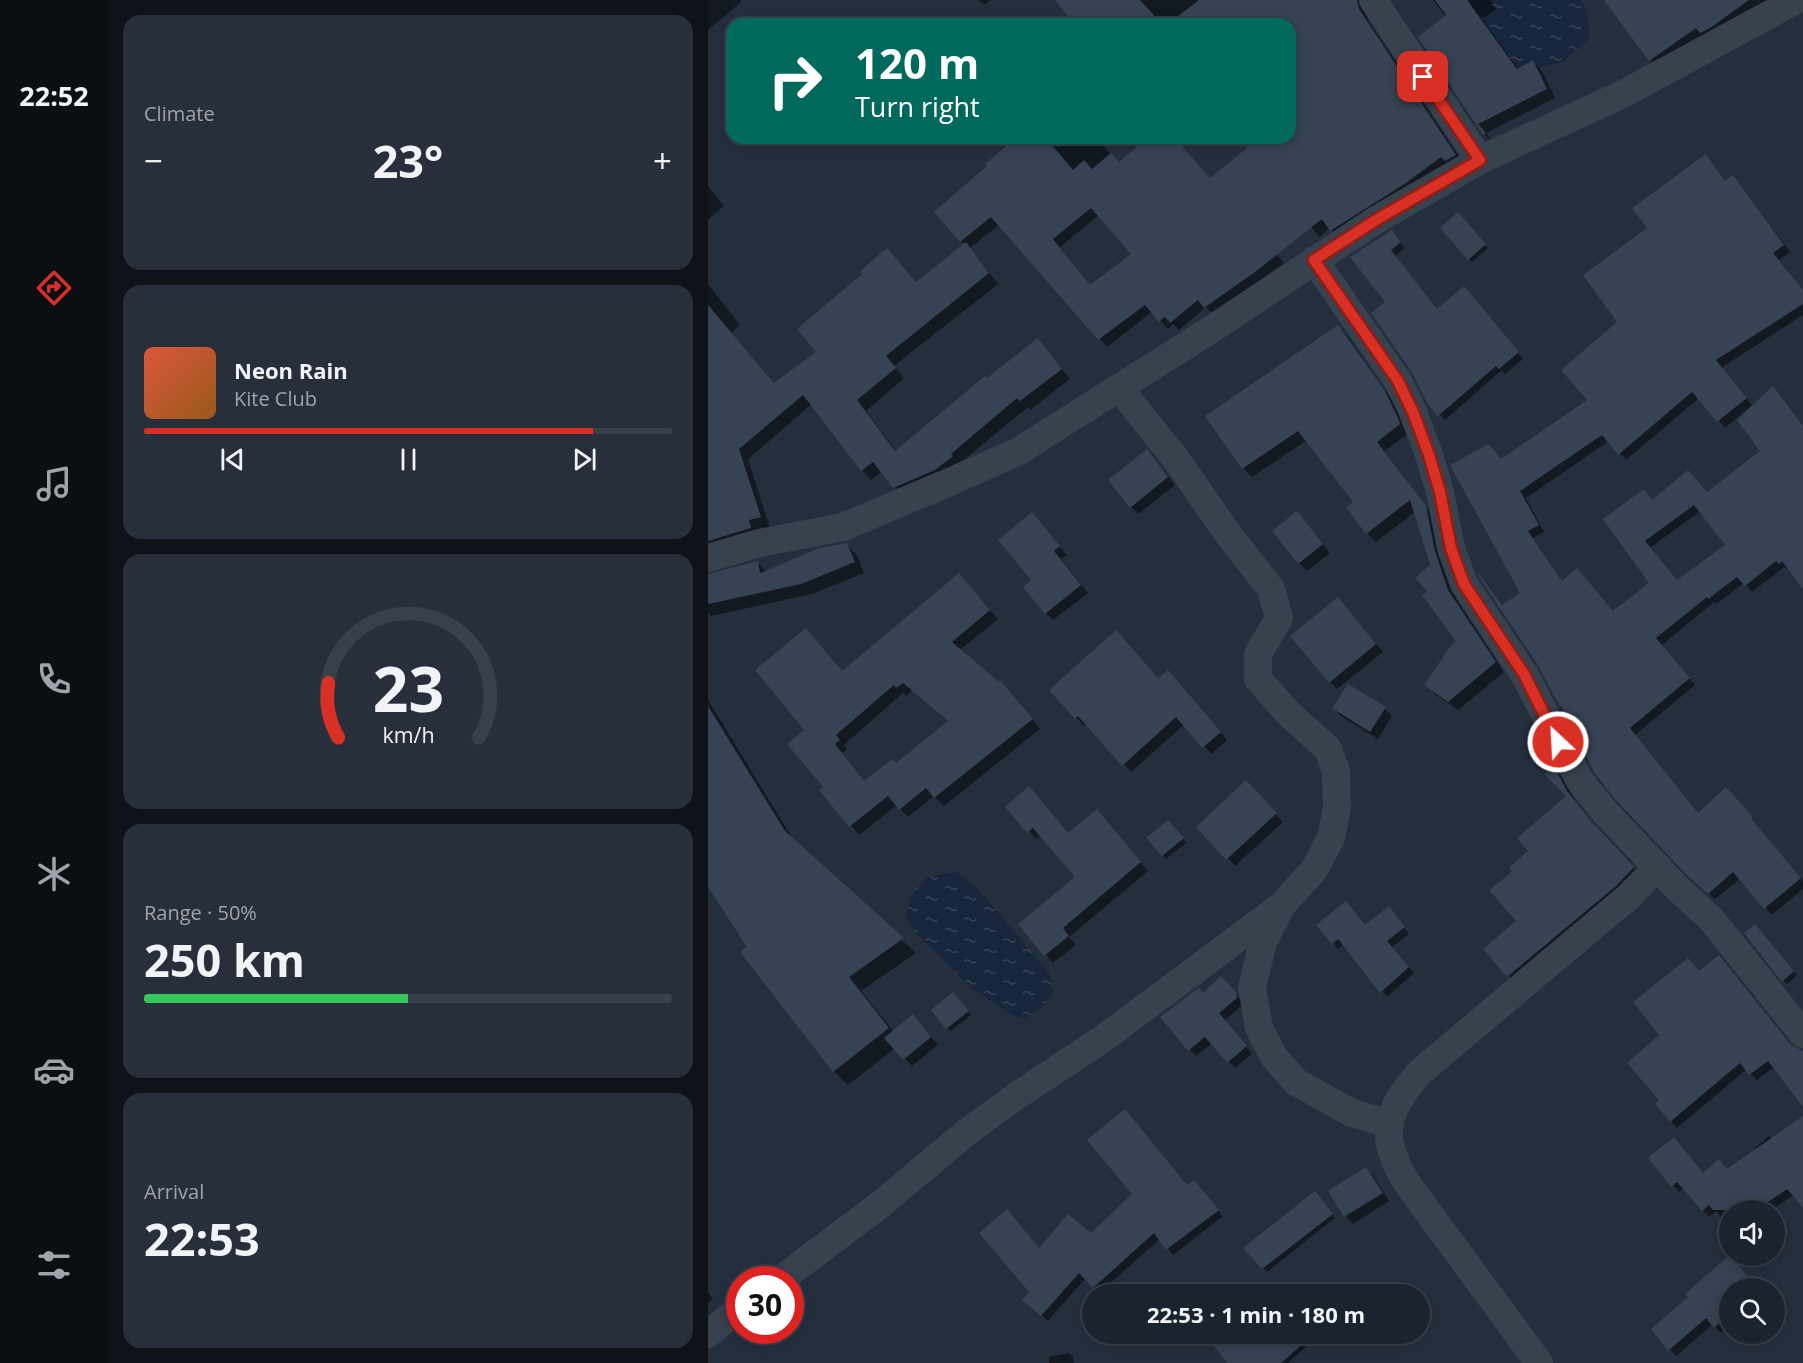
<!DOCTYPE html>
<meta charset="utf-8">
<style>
body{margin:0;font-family:"Open Sans",sans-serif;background:#282f3a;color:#f1f3f6;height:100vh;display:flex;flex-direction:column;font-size:22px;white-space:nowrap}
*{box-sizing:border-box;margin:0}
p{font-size:20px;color:#a0a4aa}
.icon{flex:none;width:33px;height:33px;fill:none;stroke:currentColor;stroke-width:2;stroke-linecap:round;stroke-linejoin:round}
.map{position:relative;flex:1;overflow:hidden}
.panel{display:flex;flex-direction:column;gap:15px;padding:15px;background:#0f1319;width:600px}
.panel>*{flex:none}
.guide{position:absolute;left:18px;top:18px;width:570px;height:126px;border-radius:18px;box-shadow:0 3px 15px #0003,0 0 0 2px #39404a;background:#00695c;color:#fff;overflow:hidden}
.fabs{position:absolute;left:1011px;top:1200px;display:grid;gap:12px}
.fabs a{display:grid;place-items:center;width:66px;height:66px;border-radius:50%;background:#1b232e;box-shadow:0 3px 15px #0003,0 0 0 2px #39404a;font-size:30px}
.speed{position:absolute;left:18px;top:1266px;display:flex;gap:12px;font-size:30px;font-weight:700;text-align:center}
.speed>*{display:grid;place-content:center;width:78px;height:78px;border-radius:50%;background:#1b232e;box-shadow:0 3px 15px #0003,0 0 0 2px #39404a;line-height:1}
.speed .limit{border:9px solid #d22;background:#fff;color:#111}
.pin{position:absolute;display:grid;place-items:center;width:51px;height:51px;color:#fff;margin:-26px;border-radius:12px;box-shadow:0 3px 9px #0006}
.me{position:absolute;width:66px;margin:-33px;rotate:335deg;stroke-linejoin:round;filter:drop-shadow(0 0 4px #0008)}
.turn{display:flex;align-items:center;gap:21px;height:126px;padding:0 30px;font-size:27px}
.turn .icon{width:78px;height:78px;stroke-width:2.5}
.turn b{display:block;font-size:42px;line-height:51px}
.big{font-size:45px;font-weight:700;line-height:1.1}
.panel .widget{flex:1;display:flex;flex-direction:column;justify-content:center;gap:9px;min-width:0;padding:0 21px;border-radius:18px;background:#282f3a}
.panel .dial{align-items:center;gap:0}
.dial svg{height:156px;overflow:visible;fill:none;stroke:#39404a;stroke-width:7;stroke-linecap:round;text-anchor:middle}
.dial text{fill:#f1f3f6;stroke:none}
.song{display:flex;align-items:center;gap:18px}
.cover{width:72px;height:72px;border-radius:9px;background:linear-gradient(135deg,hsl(10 70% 55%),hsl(30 70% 35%))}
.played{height:6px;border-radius:3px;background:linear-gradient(90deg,#d93025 85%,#39404a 85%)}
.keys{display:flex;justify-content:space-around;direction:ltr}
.heat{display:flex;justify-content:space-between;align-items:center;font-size:33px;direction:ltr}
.charge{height:9px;border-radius:4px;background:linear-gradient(90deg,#34c759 50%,#39404a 0)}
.trip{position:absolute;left:374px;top:1284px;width:348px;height:60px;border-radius:30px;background:#1b232e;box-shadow:0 3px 15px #0003,0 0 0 2px #39404a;font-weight:700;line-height:60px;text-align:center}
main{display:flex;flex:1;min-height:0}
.dock{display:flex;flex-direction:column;width:108px;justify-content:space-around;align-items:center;background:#0b0e12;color:#a0a4aa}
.dock .icon{width:42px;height:42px}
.dock .current{color:#d93025}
.dock b{font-size:27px;color:#f1f3f6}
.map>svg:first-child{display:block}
.water{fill:url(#water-ripples)}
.shadow{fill:#0007;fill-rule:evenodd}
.building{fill:#364354;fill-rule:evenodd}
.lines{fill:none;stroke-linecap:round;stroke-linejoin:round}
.street{stroke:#38414e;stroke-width:28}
.route-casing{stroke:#8d1f18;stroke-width:15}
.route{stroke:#d93025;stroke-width:10}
</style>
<main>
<nav class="dock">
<b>22:52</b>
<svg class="icon current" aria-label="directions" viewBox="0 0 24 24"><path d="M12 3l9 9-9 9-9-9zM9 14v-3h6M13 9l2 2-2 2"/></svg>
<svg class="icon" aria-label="music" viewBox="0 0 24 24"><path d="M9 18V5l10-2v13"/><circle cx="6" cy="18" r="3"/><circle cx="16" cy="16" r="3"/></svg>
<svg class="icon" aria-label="phone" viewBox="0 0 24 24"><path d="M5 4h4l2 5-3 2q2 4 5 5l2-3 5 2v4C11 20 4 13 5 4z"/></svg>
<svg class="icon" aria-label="climate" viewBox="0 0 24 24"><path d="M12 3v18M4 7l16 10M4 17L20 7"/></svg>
<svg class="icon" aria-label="car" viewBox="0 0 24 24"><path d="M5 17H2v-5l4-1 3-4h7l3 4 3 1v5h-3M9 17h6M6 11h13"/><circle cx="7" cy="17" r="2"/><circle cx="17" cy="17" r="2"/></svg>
<svg class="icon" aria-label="filters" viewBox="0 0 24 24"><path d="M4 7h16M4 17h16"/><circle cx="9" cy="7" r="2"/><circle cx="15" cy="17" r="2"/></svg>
</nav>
<section class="panel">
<div class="widget"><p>Climate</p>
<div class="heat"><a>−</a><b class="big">23°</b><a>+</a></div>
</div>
<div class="widget">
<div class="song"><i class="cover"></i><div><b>Neon Rain</b><p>Kite Club</p></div></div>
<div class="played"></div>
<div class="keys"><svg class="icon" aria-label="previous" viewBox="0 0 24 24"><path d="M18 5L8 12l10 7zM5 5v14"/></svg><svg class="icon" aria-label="pause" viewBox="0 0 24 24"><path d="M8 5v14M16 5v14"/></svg><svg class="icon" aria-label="next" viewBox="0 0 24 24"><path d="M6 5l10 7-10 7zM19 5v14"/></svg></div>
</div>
<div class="widget dial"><svg viewBox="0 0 100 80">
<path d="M14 69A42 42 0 1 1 86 69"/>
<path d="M14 69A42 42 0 0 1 9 41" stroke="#d93025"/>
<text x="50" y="56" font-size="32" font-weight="700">23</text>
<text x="50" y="72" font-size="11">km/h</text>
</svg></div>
<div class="widget"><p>Range · 50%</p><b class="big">250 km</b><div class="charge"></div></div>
<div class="widget"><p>Arrival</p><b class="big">22:53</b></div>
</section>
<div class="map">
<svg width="1095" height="1363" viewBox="0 0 1095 1363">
<defs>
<pattern id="water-ripples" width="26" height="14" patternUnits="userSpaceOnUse" patternTransform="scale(1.5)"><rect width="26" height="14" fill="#17263c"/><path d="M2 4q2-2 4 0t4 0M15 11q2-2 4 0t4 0" fill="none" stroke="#364457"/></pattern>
</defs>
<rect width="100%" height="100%" fill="#242f3e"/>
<g class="water">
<polygon points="763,0 873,0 879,11 882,38 856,61 827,69 809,70 764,8"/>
<polygon points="249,872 271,890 341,973 346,992 336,1005 317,1019 306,1016 264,989 206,931 198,915 204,894 219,877"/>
</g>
<g class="shadow">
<polygon points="0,0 32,0 33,2 0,30"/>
<polygon points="270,0 283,0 276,5"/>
<polygon points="349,0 654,0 660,20 756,164 632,239 622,228 611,237 533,138 582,138 582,24 410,24"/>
<polygon points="725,0 782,0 788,9 774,19 811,70 825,62 834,71 847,98 778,133 785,143 776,134 712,38 738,17"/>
<polygon points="898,0 1065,0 952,71 942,60"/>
<path d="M310,138H390L411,164L441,138H466L576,263L505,314L498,307L471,330L465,324L460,329L444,312L399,347L292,224L262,248L290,284L186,366L196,378L158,411L188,451L330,340L362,379L322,410L320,407L251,464L196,497L174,472L163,480L154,470L104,404L40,459L62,528L0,556V284L32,325L23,333L67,384L209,284L257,245L228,212ZM391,215L425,254L383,287L352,247Z"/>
<polygon points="998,156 1018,182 1031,184 1082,252 1071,260 1095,291 1095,315 1013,368 1044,405 1017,428 991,398 918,460 901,441 818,498 836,532 825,538 855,582 905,613 943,584 897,519 936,491 945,501 1002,504 942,548 970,582 1019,545 1095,446 1095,569 1081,567 1078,569 1076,567 1044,592 1036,583 1008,604 1006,602 954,645 987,685 927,735 990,814 1025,796 1095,881 1095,889 1064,915 1032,879 1007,899 988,881 875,741 874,732 776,581 795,606 814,594 794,460 881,401 911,322 941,228"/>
<polygon points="0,186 16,206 0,220"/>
<polygon points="750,214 780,248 764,262 734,228"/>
<polygon points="689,237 697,248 687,256 730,310 762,294 815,359 797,374 794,370 737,420 720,403 679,302 645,257"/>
<polygon points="630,327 639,336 684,400 700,434 676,451 726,517 735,562 749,600 796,672 750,710 727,694 718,685 750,642 722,592 724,566 707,512 668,542 659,533 647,502 599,440 544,477 535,468"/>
<polygon points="446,459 467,485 430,514 423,507"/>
<polygon points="324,514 359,555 353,559 380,593 345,620 338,613 325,580"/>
<polygon points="596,521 622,553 599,571 591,563"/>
<polygon points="139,545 149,555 156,573 104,594 3,616 0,613 0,575 49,562 59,572"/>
<path d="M251,575L290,619L252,650L301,691L332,729L236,806L226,796L200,817L189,805L151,835L113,790L117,787L98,730L135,672ZM205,690L241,722L188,765L157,783L134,753L139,749L136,745L195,693L198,696Z"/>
<polygon points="630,599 675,652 629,689 622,682"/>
<polygon points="450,680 467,680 519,740 503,754 477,724 423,772 379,723 376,726 343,690"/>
<polygon points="0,700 88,844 208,953 153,991 186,1032 212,1024 230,1045 204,1066 187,1048 140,1085 126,1071 34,953 41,947 0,884"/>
<polygon points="626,708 677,709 684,716 670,739 633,716"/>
<polygon points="846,768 854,776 867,801 891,831 933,876 808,984 777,949 810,922 806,872 860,796"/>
<polygon points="546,790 575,822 527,866 490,827"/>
<polygon points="299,807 361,834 396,819 440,871 361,937 368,945 345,963 312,924 369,878 333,835 328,839"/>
<polygon points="464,825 478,843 458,859 440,838"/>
<polygon points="686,914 701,934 684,947 706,973 679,997 636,944 630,949 610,925 658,926"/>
<polygon points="1050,929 1089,975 1079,984 1075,981"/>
<polygon points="991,972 1085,1048 1095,1053 1095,1105 1066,1067 1049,1080 1039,1069 969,1128 963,1121 953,1100 953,1036"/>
<polygon points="520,985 534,1001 535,1005 517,1020 544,1054 527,1068 505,1043 488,1056 454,1017"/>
<polygon points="248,997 263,1015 243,1031 239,1028"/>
<polygon points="1095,1118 1095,1205 1086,1195 1065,1209 1061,1206 1055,1210 1022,1210 1022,1228 1008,1211 1001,1217 976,1188 971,1192 942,1159 996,1174 1020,1171 1049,1150 1047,1148 1061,1136 1065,1139"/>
<polygon points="658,1169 666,1177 681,1201 645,1224 638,1216"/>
<polygon points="480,1187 491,1188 515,1216 465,1255 452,1239 391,1293 378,1278 340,1321 322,1305 323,1292 332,1250 383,1235"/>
<polygon points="610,1197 627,1218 559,1272 538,1248"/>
<polygon points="1027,1264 1048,1288 1022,1288 1022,1326 1013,1333 1005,1324 968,1356 962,1349"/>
<polygon points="0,1293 5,1299 0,1303"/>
<polygon points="514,1334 558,1334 563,1340 570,1334 593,1334 601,1344 580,1363 521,1363 505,1341"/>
<polygon points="361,1353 365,1357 366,1363 341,1363 341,1357"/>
</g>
<g class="building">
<polygon points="347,0 432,0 454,24 366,24"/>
<path d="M491,0H649L651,9L748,155L737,161L733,157L698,183L622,231L614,219L547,272L496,308L490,300L462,323L457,317L451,322L437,305L390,340L283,217L252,242L226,212L279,166L277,164L308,138H338L365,170L376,160L384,169L403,153L411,162L439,138H467L502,178L539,148L531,138H582V24H460ZM383,208L423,254L382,285L345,239Z"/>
<polygon points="727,0 759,0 809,69 825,60 839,89 770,124 778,133 775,135 710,37 738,15"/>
<polygon points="896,0 1041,0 1002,28 992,33 988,28 941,61"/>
<path d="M998,154L1017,181L1025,175L1076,245L1065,253L1095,290V304L1008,360L1039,398L1009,422L984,392L910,455L894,435L812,491L831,525L820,531L854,581L869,568L905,611L941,583L895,519L936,489L944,500L980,470L999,492L1052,451L1029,420L1065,386L1095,426V589L1074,561L1071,564L1068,561L1037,586L1029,577L1000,599L999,597L948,638L982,678L922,728L990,813L1018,787L1045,817L1043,818L1093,878L1056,909L1025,872L1000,894L979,875L908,800L886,772L871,743L873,741L868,735L872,732L849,701L830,665L771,577L770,573L794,605L812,593L742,465L781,444L793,459L879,400L853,370L909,322L875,275L939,228L924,208ZM986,505L1017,545L969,580L937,541Z"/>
<polygon points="750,212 778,244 760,260 732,228"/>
<polygon points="684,230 693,242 683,250 729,309 756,286 811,352 791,369 788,366 730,416 719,403 704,372 663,313 677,302 642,257"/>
<polygon points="258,242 281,273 178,356 188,368 149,400 187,451 277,376 279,378 330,338 354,369 312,401 309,398 243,454 245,456 227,470 185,488 165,462 153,471 95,395 31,449 53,517 41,520 43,528 0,541 0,305 66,383 108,352 89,329 154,274 152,271 179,248 208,282"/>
<polygon points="630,325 676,389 690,418 692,424 669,442 718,506 727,551 740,590 788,662 740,702 716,685 742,647 748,641 714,595 719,591 707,578 722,565 702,500 658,534 638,507 645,502 590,431 534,469 497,416"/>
<polygon points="439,449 460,477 422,508 400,480"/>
<polygon points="589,511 615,544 590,564 564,531"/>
<polygon points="324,512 352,546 346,551 373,585 337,614 315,587 323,580 290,540"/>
<polygon points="139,543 147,562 93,584 0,604 0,574 50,561 52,573 112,548"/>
<path d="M251,573L282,610L244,642L291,682L292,680L325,719L226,798L218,788L191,810L180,796L141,827L111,790L115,787L79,744L96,730L47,670L98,628L134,671ZM195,683L240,721L188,763L184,759L156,781L127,744L132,740L128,735L186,685L188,688Z"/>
<polygon points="630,597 668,644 621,683 582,636"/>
<polygon points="408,630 450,678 460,670 513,732 494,748 468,717 414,766 370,716 367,719 341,690"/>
<polygon points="640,684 678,707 662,732 624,708"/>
<polygon points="0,706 77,831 196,938 141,977 181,1028 125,1072 32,952 39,947 0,887"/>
<polygon points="846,766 859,791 883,821 926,867 908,886 799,977 775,949 808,921 781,890 804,872 801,868 820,851 809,838 858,796 837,775"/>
<polygon points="538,780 569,813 518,860 488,827"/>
<polygon points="321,786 360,833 389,809 433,862 355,928 361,936 336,956 310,924 367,877 325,828 319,833 297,807"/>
<polygon points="460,820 476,838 454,856 438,838"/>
<polygon points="638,901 657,925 681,906 697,927 679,941 701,967 672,993 630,939 624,944 608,925"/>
<polygon points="1047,924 1086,971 1074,982 1036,933"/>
<polygon points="1011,955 1082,1044 1095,1051 1095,1107 1060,1061 1041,1075 1032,1063 962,1122 947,1104 951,1100 919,1063 951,1035 925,1002 980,958 991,971"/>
<polygon points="513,976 528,992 529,998 511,1013 539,1046 519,1063 497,1037 480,1051 452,1017 491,988 495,993"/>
<polygon points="245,992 261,1011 238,1029 223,1010"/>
<polygon points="205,1014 223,1037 195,1060 176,1038"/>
<polygon points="417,1109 479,1185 486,1180 511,1210 458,1250 446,1233 385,1288 371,1273 333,1316 314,1300 321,1292 271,1233 299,1209 331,1248 360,1214 383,1233 424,1194 379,1140"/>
<polygon points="1095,1116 1095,1208 1079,1189 1057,1204 1054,1199 1040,1210 1005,1210 1001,1205 994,1211 969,1182 963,1187 940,1158 966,1137 995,1173 1011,1159 1019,1169"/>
<polygon points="658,1167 675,1193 636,1217 620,1191"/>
<polygon points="607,1191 625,1214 554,1269 535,1248"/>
<polygon points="1022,1255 1049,1288 1022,1288 1022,1314 1006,1328 998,1318 960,1351 943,1329 980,1297 977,1294"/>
<polygon points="497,1334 606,1334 573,1363 519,1363"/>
</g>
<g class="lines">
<g class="street">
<polyline points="665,0 772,160"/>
<polyline points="606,260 690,381 705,412 721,455 732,492 743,548 756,584 816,674 872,781 896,811 968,887 1004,920 1095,1034"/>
<polyline points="411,388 468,459 520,534 563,589 571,618 550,654 550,679 581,714 620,749 628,771 629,807 623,838 606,870 573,906 555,942 544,987 551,1028 566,1057 588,1082 644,1113 682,1124"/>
<polyline points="0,558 51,543 135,527 237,484 311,451 504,329 668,220 772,160 915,94 1088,0"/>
<polyline points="72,1280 173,1204 260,1131 310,1095 396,1038 569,909"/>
<polyline points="0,1334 32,1308"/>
<path d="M831,1363L698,1182C670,1134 677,1113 712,1072L919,898L950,867"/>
</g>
</g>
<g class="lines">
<g class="route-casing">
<polyline id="route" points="715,77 772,160 668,220 606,260 690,381 705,412 721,455 732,492 743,548 756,584 816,674 850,742"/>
</g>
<use href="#route" class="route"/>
</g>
</svg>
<div class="fabs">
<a><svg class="icon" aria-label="sound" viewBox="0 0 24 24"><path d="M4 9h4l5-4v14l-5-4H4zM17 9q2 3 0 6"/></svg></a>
<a><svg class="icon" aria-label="search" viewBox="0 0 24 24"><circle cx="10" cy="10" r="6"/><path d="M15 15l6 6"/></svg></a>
</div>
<div class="speed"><div class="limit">30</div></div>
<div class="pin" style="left:715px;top:77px;background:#d93025"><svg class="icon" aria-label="arrive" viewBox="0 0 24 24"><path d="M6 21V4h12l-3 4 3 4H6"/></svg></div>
<svg class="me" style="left:850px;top:742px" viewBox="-20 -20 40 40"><circle r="17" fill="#d93025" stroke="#fff" stroke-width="3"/><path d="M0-11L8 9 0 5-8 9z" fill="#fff"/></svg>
<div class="trip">22:53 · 1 min · 180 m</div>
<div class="guide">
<div class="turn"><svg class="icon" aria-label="right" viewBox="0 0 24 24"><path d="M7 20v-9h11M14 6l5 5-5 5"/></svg><div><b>120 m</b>Turn right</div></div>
</div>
</div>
</main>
